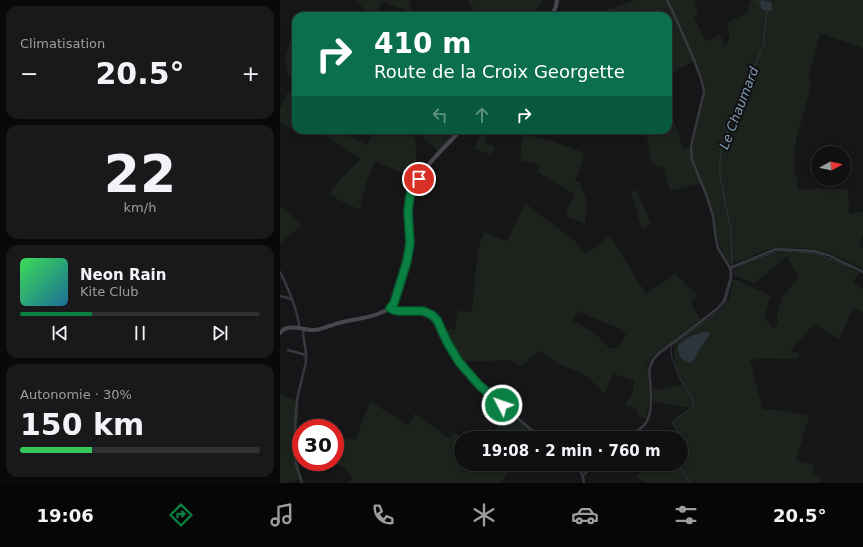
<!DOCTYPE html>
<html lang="fr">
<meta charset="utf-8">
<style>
body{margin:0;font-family:"DejaVu Sans",sans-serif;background:#19191b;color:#f1f3f6;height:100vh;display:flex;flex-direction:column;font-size:15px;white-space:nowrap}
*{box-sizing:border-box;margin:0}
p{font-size:13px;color:#9c9d9f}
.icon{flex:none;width:22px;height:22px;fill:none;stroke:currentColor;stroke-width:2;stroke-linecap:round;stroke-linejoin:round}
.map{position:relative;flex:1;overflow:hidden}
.panel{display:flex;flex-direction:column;gap:6px;padding:6px;background:#09090a;width:280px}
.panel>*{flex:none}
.guide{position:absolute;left:12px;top:12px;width:380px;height:122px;border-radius:12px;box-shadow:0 2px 6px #0003,0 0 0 1px #303032;background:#0b6e4f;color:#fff;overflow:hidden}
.needle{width:26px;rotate:82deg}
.fabs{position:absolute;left:531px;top:146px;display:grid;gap:8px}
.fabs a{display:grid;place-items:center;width:40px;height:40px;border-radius:50%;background:#101012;box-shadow:0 2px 6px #0003,0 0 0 1px #303032;font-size:20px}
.speed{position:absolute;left:12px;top:419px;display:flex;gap:8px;font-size:20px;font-weight:700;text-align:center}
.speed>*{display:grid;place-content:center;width:52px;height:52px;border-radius:50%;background:#101012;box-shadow:0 2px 6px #0003,0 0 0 1px #303032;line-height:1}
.speed .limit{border:6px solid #d22;background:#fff;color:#111}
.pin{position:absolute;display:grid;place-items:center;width:34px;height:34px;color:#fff;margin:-17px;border:2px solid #fff;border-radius:50%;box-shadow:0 1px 4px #0007}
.me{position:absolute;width:44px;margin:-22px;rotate:311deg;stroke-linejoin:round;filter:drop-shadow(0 0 3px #0008)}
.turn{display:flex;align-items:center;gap:14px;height:84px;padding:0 16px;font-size:18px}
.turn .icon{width:52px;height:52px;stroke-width:2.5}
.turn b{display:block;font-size:28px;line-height:34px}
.lanes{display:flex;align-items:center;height:38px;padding:0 16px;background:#0003;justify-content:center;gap:20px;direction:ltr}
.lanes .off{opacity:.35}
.big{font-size:30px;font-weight:700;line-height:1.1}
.panel .widget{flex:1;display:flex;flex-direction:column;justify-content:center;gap:6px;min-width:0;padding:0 14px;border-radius:12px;background:#19191b}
.panel .dial{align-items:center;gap:0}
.dial b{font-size:52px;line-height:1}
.song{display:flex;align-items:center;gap:12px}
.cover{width:48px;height:48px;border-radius:6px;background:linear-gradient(135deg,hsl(130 70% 55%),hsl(200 70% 35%))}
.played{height:4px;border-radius:2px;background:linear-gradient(90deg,#0b8043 30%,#303032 30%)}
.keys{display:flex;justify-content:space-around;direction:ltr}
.heat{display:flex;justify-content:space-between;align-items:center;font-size:22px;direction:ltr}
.charge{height:6px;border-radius:3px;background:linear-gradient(90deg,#34c759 30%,#303032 0)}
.trip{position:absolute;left:174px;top:431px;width:234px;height:40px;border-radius:20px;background:#101012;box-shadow:0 2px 6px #0003,0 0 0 1px #303032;font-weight:700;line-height:40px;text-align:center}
.menu{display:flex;height:64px;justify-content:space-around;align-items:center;background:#060607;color:#9c9d9f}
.menu .icon{width:28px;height:28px}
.menu .current{color:#0b8043}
.menu b{font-size:18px;color:#f1f3f6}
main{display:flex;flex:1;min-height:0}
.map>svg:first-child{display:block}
.green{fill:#1c231d;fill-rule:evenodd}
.water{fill:#2c353c}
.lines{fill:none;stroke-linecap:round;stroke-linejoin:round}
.stream{stroke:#2c353c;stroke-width:1}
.street{stroke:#37383d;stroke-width:2.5}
.secondary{stroke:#45474d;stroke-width:4}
.route-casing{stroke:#07532c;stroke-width:10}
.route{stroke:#0b8043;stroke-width:7}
.labels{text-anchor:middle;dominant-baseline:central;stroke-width:4;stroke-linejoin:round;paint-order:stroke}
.water-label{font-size:13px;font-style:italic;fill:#7f9bb3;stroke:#111113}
</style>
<main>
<section class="panel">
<div class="widget"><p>Climatisation</p>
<div class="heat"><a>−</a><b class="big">20.5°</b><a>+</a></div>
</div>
<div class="widget dial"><b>22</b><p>km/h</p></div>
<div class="widget">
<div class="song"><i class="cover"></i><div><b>Neon Rain</b><p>Kite Club</p></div></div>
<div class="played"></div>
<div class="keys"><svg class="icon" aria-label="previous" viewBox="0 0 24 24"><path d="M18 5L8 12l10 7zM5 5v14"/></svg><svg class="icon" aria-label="pause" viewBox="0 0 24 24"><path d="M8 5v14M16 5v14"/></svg><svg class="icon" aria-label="next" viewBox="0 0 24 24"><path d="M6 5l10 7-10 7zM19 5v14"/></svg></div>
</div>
<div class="widget"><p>Autonomie · 30%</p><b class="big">150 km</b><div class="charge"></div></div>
</section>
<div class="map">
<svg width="583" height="483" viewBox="0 0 583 483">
<rect width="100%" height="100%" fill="#161618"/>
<g class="green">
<polygon points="75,0 129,0 131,10 130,12 102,1 95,16 91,16"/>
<polygon points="187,0 196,0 197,1 201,0 262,0 259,7 254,11 232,16 197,16"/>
<path d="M355,0H415L414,1L418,14L414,17L424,38L426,41L440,35L445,48C451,38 449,34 447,23L468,12L467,7L470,4L469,0H583V48L540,33L528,78L532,83L516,140L514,175L517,177V189H568L569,213L583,212V234L579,247L583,248V269C571,263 559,257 547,252C535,248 501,246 489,249C475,253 463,263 448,263L438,241L433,210L423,183L390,191L383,167L377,166L371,162L367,137L343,131L333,132L326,130H388V110L398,131L402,148L412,149L424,95L425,84L416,61L400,68L388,77V16H308Z"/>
<polygon points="16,21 16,76 8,75 5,58"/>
<polygon points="16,93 16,130 22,130 20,134 0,123 0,108 5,100 6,94"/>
<path d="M41,130H60L87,145L95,130H134C136,146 138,160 133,176H129L95,161L86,184L80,210L49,195C59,179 68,171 81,159L40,132Z"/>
<polygon points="136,130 178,130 158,151"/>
<polygon points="203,130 208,130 204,142 215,147 211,155 194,148"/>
<polygon points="243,134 273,142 305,153 295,181 300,183 307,202 305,224 288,217 286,214 294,194 258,172 260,165 240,160"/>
<polygon points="356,190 371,223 362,229 351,192"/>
<path d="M245,203L296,242L306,254L328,237L334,242L366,294L395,274L418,296L410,302L421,319L373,356L368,364H363L368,367C367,376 369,384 369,393C369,402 368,410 366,419L357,415L359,412L351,406L348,407L346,405L353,391L354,382L351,379L333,374L324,394L309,378L299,372L279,364L266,355L259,351L241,366L231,360L182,362L170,345L164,331L175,329L177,311L192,312L197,259V252L204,233L227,241ZM299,311L323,322L336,327L346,334L338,348H332L330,349L317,335L292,320Z"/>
<polygon points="0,206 22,225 1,243 0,242"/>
<path d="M496,253H532L543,256L579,272L573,283L583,289V312L574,307L559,339L534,324L511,350L520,355L516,359L487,358L470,360L483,410C499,409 513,412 529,416L516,460L534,465L532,474L541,477L539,483H366L357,477L367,464H379C380,467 380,468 382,470C387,474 397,470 399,464H401V457L404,442L393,422L399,417L413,408L373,402L372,390L396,386L403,383C398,371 391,357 396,343L444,309L449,299L454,279L491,296C487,309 480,318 494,328L498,324L497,316L501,298L518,278L507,256L474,284L454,275L455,268Z"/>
<path d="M0,393L15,401V408L19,407L16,446L17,464L22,478C16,482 7,483 0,483Z"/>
<polygon points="90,402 104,410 129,426 135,413 157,429 169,439 174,433 176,433 181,440 181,464 235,464 221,483 69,483 72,478 65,469 54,462 55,458 63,437 75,440"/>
<polygon points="228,412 257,436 255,438 201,438 207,430 212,433"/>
</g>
<g class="water">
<polygon points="481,0 491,2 492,5 492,10 487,11 481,9 480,4"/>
<path d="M427,331L430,334L417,353L415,359L410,363C401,361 397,353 398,345L411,336Z"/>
</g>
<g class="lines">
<g class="stream">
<polyline points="475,0 481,4"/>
<path d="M452,265L451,231L440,176C438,155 445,135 453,116C456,108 459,100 463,93L484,44V35L487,11"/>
<polyline points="458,266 498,251 535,253 570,267"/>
<polyline points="452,276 452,269 453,268"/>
<path d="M401,457L404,442L394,425L393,422C399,415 408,412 414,406C413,395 407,391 402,382C398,375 396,367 393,360L392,359L391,346L441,310L445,304L452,279"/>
<polyline points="400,464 401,469 410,483"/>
</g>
<g class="street">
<polyline points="450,268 496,249 533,251 541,253 548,255 583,272"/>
<path d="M0,272C6,283 20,316 19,328"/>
<polyline points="0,296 12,299"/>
<polyline points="111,308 114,310 118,311 143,311 152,315 157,320 167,342 179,362 199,385 261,438"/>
<polyline points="8,350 26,355"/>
<path d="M344,438C352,434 360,431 365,424C373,414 371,393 370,380C369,374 369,367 372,362C373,359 376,357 378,354L437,309L444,301L451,277L450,268L438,248L436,239L433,216L426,194L412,160L411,146L424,92C423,81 418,70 414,60C405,39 397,20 387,0"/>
<path d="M292,464C300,470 303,473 304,483"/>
<polyline points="303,476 314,464"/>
<polyline points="22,483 16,464 14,443 17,399 26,362 26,353 23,334 24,329"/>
</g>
<g class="secondary">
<polyline points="272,16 276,6 277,0"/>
<path d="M0,333C8,322 24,331 35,330C44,329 51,325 59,323C76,318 103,318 114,303C120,284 128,264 129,244C130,226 124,206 132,189C144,166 164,148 181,130"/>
</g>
</g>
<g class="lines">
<g class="route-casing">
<polyline id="route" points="139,179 132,189 130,196 128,211 130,243 127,261 114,303 110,308 114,310 118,311 143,311 152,315 157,320 167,342 179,362 199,385 222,405"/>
</g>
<use href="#route" class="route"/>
</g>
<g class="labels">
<g class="water-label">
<text transform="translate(459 108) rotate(-69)">Le Chaumard</text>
</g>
</g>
</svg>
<div class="fabs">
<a><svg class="needle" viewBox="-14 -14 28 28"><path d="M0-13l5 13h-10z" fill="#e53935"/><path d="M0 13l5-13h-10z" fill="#9c9d9f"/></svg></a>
</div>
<div class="speed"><div class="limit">30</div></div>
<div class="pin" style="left:139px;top:179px;background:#d93025"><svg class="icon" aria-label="arrive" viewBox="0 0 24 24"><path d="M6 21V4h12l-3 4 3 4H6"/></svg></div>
<svg class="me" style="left:222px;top:405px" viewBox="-20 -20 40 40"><circle r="17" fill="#0b8043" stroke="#fff" stroke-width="3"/><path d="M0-11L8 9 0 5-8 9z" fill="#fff"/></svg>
<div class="trip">19:08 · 2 min · 760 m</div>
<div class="guide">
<div class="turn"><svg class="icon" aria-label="right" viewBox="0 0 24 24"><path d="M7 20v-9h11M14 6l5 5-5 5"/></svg><div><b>410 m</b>Route de la Croix Georgette</div></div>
<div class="lanes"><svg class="icon off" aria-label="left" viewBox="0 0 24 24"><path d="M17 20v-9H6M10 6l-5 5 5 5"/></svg><svg class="icon off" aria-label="ahead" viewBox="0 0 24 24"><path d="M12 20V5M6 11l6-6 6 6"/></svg><svg class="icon" aria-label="right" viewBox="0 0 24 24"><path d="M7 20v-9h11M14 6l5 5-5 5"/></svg></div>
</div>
</div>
</main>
<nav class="menu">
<b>19:06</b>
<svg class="icon current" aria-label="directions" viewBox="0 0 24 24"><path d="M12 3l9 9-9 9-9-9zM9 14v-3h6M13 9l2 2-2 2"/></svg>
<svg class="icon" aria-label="music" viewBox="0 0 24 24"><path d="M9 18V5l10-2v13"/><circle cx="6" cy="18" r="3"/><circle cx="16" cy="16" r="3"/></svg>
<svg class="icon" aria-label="phone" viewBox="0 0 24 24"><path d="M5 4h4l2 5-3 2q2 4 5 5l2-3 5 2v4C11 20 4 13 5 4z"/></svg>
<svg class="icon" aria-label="climate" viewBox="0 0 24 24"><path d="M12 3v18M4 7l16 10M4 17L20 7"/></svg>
<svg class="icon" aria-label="car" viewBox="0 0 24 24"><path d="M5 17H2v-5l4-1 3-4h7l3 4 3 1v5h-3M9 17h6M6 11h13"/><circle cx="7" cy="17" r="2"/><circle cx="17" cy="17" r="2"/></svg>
<svg class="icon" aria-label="filters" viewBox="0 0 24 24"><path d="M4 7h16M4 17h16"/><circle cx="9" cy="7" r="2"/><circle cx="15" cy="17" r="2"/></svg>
<b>20.5°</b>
</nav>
